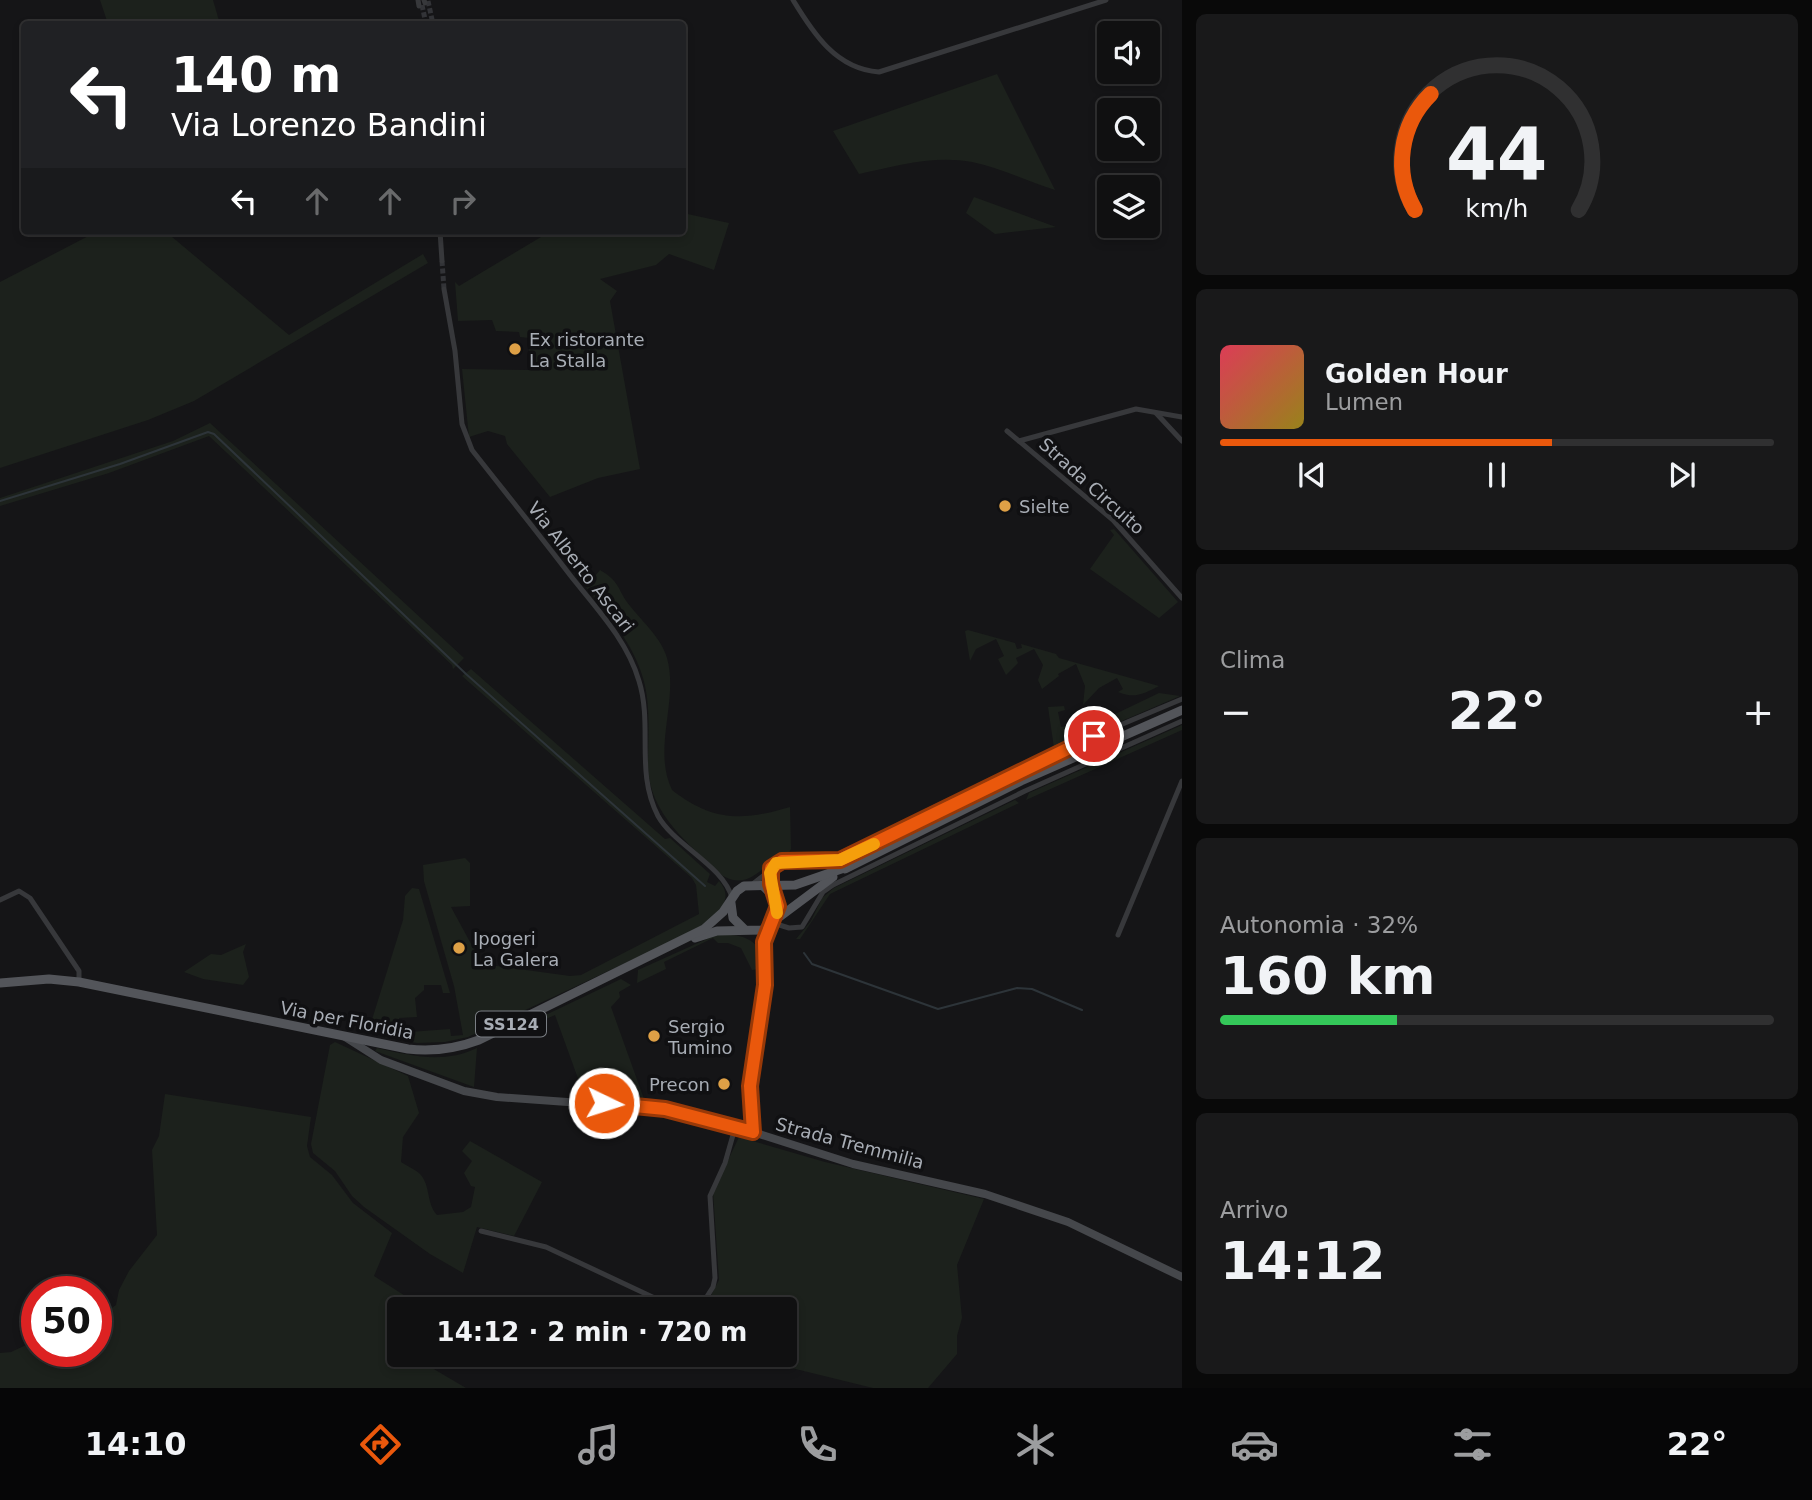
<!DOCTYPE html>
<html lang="it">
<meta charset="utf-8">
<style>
body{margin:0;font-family:"DejaVu Sans",sans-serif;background:#19191a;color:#f1f3f6;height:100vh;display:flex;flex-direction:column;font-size:26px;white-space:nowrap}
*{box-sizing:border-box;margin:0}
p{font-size:23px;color:#9c9d9f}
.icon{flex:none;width:38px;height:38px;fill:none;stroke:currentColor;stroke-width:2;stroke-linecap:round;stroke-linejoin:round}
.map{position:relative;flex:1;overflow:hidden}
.side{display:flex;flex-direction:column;gap:14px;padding:14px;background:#090909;width:630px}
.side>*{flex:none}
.banner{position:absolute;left:21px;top:21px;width:665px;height:214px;border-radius:7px;box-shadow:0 4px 10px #0003,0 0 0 2px #303031;background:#202124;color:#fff;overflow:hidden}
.fabs{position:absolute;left:1097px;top:21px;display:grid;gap:14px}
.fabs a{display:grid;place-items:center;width:63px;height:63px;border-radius:7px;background:#101011;box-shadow:0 4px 10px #0003,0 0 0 2px #303031;font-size:35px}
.speed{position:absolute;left:21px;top:1276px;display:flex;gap:14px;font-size:35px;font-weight:700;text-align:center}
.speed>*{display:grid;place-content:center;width:91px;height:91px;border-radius:50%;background:#101011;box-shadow:0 4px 10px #0003,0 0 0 2px #303031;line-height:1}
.speed .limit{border:10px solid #d22;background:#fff;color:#111}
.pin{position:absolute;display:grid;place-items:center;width:60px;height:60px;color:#fff;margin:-30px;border:4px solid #fff;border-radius:50%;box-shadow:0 2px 7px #0007}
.me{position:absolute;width:77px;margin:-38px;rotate:94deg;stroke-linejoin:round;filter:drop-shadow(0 0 5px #0008)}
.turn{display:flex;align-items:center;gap:24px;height:147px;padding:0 35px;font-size:32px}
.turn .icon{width:91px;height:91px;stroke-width:2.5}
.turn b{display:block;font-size:49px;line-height:60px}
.lanes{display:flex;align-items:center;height:66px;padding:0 35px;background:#0003;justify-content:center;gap:35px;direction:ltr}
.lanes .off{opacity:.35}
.big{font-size:52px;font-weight:800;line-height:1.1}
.side .tile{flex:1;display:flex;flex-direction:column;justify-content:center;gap:10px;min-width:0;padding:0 24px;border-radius:10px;background:#19191a}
.side .dial{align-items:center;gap:0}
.dial svg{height:182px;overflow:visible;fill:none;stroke:#303031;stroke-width:7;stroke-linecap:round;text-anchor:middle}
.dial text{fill:#f1f3f6;stroke:none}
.song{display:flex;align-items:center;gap:21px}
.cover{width:84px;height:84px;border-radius:10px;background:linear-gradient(135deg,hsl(350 70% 55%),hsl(50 70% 35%))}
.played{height:7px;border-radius:4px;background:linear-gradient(90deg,#ea580c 60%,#303031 60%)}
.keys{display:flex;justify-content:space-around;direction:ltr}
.heat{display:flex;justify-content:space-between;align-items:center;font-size:38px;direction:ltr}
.charge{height:10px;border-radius:5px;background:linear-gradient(90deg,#34c759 32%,#303031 0)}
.trip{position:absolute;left:387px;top:1297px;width:410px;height:70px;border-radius:7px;background:#101011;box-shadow:0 4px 10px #0003,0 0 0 2px #303031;font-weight:800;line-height:70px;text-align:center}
.dock{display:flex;height:112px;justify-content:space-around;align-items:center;background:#060607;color:#9c9d9f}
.dock .icon{width:49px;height:49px}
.dock .on{color:#ea580c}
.dock b{font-size:32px;color:#f1f3f6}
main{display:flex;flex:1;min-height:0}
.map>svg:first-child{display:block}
.green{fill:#1c211c}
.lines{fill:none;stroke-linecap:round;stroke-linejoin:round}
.stream{stroke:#2d3439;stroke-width:2}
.minor-tunnel{stroke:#323337;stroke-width:5;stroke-dasharray:5 2.5;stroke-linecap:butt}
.minor{stroke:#37383b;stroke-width:5}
.secondary{stroke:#45474b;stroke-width:8}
.primary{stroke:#53555a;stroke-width:9}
.route-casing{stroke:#983908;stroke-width:18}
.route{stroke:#ea580c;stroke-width:12}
.slow{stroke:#f59e0b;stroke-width:12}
.poi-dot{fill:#dea046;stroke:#101012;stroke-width:2.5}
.labels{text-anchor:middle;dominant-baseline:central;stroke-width:7;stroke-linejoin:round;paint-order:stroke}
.shield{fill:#101012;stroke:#7a7e84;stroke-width:2}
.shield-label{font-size:16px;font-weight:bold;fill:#a8adb5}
.poi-label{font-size:18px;fill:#a8adb5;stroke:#101012;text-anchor:start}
.street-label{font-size:18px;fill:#a8adb5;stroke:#101012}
</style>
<main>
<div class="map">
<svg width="1182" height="1388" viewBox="0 0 1182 1388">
<rect width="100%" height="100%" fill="#151517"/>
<g class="green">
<polygon points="100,0 213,0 220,24 108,24"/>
<path d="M997,74L1055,190C1028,181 1000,168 972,162C934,155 896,166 859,174L833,131Z"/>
<polygon points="974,197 1056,227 995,234 966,213"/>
<polygon points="683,213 729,223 714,270 669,254 656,265 600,279 617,291 610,301 640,469 598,478 550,497 507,444 505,436 488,431 469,437 462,369 529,370 529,338 520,337 519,332 496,331 492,320 458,321 455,282 459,286 551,231 682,231"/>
<polygon points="98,231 165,231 289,335 423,254 428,263 194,401 148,420 0,468 0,282"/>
<polygon points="210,423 464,658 453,669 452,665 209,436 109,473 0,506 0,498 173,441"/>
<polygon points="1114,529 1178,602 1159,618 1090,569 1114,535 1110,530"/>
<path d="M600,570C621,582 617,590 630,606C642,621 662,639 667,658C679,701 652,748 672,790C713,822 743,821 790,807L791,849L786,858C761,861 752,892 723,876C690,845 647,813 648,763C648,735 651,705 643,678C633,643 608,615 586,587Z"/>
<path d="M968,630L1015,643L1017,649L1022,648L1021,644L1056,654L1059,658L1159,686C1143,694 1135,699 1118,692L1123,689L1117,678L1099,688L1083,705L1085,686L1076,664L1058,674L1059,676L1042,689L1038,680L1043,665L1034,649L1016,658L1018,663L1006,675L998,659L1004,656L996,639L976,649L970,661L965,631Z"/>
<path d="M471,669L665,839L670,838L710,874L707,882L715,886L719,881C736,900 716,914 702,927L468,1037L445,1042L417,1043L379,1036L375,1033L387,1027L409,1032L450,1029L451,1036L463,1035L454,986L424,881L423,865L465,858L470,863V906L451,907L482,964L570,976L581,975L699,914L696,885L692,878L462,676Z"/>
<polygon points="1159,693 1180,696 1101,730 1089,711 1111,716"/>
<polygon points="1064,706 1065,710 1058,712 1061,727 1080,724 1084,729 1088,729 1085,737 1059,749 1054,748 1048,707"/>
<polygon points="1182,725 1182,730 1026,800 1029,793"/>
<polygon points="1015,800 1019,803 830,894 800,939 796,939 811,921 822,898 834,888"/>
<polygon points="412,888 419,889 450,993 443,993 441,985 424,985 424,990 415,998 417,1017 399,1018 399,1024 370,1026 403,920 405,896"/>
<path d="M718,934C744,935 763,938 761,969L752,970L741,948L728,943H718L713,938L664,962L666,969L637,983L638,970Z"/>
<polygon points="246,944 243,952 249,977 243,985 203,979 184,972 211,954 221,955"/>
<polygon points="621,979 631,985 619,992 620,997 611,1007 644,1099 633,1098 628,1093 626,1096 584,1095 555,1015 537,1023 533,1021"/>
<path d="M335,1042L408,1076L419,1113L403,1137L401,1162C407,1166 416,1170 420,1174C431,1186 426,1203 437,1215L463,1212L471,1207L475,1187L471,1186L464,1173L472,1161L462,1151L470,1141L542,1182L514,1236L477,1227L463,1273L430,1254L364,1207L352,1196L335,1171L313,1153L311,1144L330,1045Z"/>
<path d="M377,1048C412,1056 444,1064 477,1048L474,1087L375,1051Z"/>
<polygon points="165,1094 311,1117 307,1146 310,1157 332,1175 353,1203 392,1233 374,1276 421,1306 419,1309 399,1309 399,1354 410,1355 466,1388 0,1388 0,1353 11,1352 37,1340 37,1351 96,1351 96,1319 116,1305 119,1290 129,1271 157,1235 152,1150 159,1136"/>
<polygon points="739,1137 825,1162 984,1199 957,1265 962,1318 957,1336 957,1354 928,1388 873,1388 738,1355 784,1354 784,1309 704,1309 719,1280 713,1192"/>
</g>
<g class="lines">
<g class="stream">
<polyline points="0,501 120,464 208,432 214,434 466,674 705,886"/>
<polyline points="804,953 812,964 938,1009 1017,988 1032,989 1082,1010"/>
</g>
<g class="minor-tunnel">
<polyline points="428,1 433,24"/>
<polyline points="422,5 426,24"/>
<polyline points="442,261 444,289"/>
</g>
<g class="minor">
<polyline points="418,0 419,6"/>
<polyline points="424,0 425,3"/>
<path d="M793,0C813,33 836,69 879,72L1106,0"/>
<polyline points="440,231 442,261"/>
<path d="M444,289L455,351L462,424L472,450C505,492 538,533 570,575C596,608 627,640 639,681C653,726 635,772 658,816C674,845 724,866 732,898"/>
<polyline points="1156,413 1182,441"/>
<polyline points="1007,431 1113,520 1182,598"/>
<polyline points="1019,441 1136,409 1182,417"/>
<polyline points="754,883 782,861 840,860 1094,736 1182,699"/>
<polyline points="0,900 19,891 30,898 79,971 79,982"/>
<polyline points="773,923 789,928 802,927 823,892 833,885 1025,791 1182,721"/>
<polyline points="1118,935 1182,781"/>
<polyline points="481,1231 546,1247 678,1309"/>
<polyline points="699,1309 713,1287 715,1278 710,1196 725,1163 735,1128"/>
</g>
<g class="secondary">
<polyline points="345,1037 381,1060 464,1091 497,1097 665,1109 753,1132 853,1164 985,1194 1068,1222 1182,1277"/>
<polyline points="753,1132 750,1086 765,985 764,942 770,925"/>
</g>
<g class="primary">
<polyline points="845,869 1021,781 1182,710"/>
<polyline points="762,885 777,899 775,920"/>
<polyline points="731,903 733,918 744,929"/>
<polyline points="695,938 717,931 762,930 833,877"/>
<path d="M0,983L49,979L79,982L408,1049C434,1052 455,1049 479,1040L704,929L723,912L737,891L744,886L795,885L850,866"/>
</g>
</g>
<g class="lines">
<g class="route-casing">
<polyline id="route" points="604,1103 665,1109 753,1132 750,1086 765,985 764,942 778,906 771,884 771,868 782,861 840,860 1094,736"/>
</g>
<use href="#route" class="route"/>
<polyline class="slow" points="777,913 770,873 776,863 840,860 874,844"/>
</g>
<g class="poi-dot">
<circle cx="515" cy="349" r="7"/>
<circle cx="1005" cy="506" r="7"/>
<circle cx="459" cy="948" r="7"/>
<circle cx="654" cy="1036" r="7"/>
<circle cx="724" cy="1084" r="7"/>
</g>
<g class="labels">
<rect class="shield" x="476" y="1011.5" width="70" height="25" rx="5"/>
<g class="shield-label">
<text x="511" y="1024">SS124</text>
</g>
<g class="poi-label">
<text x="529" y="339">Ex ristorante<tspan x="529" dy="21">La Stalla</tspan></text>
<text x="1019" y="506">Sielte</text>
<text x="473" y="938">Ipogeri<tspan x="473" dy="21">La Galera</tspan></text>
<text x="668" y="1026">Sergio<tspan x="668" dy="21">Tumino</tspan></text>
<text x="710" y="1084" text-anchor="end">Precon</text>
</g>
<g class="street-label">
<text transform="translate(1092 486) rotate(42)">Strada Circuito</text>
<text transform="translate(581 567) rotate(52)">Via Alberto Ascari</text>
<text transform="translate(347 1020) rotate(11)">Via per Floridia</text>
<text transform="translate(850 1143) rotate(15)">Strada Tremmilia</text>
</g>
</g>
</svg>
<div class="fabs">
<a><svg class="icon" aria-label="sound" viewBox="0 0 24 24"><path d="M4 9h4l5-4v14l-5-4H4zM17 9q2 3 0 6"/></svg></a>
<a><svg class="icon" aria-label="search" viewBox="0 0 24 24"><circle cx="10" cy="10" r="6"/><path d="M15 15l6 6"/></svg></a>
<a><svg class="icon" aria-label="layers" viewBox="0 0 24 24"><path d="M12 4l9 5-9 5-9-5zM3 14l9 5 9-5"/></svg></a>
</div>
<div class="speed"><div class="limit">50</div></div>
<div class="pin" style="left:1094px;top:736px;background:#d93025"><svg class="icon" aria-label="arrive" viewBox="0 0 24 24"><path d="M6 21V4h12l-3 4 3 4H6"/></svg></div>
<svg class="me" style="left:604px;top:1103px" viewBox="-20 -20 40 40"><circle r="17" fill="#ea580c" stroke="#fff" stroke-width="3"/><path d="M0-11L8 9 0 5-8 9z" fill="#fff"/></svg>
<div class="trip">14:12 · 2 min · 720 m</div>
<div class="banner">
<div class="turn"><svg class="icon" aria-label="left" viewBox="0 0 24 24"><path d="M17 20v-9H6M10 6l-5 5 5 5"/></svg><div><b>140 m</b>Via Lorenzo Bandini</div></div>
<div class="lanes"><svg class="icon" aria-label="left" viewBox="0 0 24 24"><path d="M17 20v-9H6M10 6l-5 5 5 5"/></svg><svg class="icon off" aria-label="ahead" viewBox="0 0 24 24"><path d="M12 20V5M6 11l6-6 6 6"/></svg><svg class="icon off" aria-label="ahead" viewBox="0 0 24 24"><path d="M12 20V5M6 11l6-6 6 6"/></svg><svg class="icon off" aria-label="right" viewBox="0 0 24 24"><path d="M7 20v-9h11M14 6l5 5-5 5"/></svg></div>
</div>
</div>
<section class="side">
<div class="tile dial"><svg viewBox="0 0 100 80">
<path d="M14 69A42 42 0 1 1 86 69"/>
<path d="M14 69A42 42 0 0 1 21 18" stroke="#ea580c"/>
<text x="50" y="56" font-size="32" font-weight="700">44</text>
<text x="50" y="72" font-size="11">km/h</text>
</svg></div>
<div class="tile">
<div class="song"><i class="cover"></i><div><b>Golden Hour</b><p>Lumen</p></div></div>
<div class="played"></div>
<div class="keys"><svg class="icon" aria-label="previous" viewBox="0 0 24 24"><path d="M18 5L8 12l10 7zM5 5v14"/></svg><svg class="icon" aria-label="pause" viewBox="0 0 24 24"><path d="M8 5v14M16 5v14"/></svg><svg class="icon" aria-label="next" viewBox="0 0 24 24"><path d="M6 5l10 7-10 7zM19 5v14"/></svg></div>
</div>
<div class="tile"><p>Clima</p>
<div class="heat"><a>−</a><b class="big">22°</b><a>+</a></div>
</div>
<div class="tile"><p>Autonomia · 32%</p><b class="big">160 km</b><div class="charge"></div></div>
<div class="tile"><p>Arrivo</p><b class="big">14:12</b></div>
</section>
</main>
<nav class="dock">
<b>14:10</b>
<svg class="icon on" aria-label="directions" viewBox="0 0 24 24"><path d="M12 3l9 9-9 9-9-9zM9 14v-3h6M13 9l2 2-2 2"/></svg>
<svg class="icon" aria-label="music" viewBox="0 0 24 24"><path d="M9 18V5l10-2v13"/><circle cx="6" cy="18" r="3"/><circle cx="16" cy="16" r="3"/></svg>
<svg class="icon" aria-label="phone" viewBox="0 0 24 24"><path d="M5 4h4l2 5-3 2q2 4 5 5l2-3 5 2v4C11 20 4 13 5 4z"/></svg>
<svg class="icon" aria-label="climate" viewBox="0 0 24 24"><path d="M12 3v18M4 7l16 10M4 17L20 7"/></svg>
<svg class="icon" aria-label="car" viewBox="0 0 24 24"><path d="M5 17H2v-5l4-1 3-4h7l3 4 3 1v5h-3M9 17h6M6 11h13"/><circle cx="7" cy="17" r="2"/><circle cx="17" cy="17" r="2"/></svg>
<svg class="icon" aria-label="filters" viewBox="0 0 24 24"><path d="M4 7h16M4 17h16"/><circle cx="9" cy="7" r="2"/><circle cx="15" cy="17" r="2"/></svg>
<b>22°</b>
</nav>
